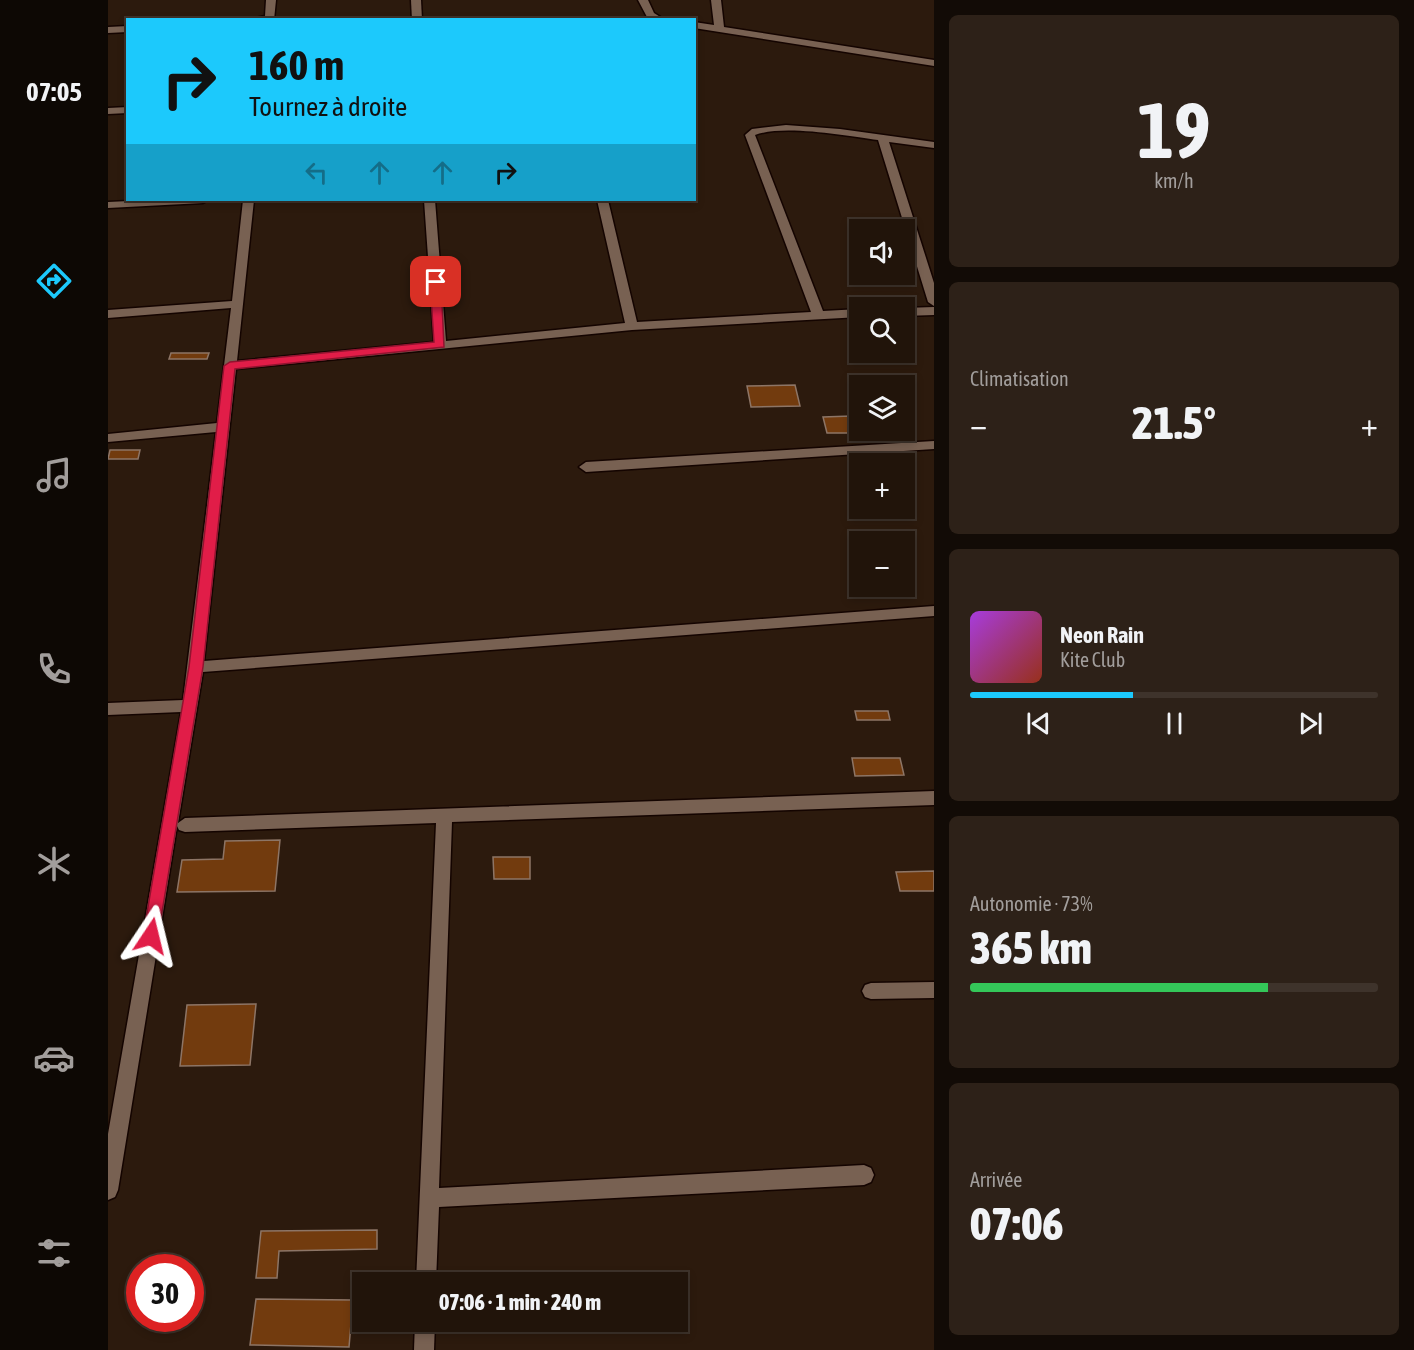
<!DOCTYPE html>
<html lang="fr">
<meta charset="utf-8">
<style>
body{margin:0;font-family:"Asap Condensed",sans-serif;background:#2d2118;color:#f1f3f6;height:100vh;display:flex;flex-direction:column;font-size:22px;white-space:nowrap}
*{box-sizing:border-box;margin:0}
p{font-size:20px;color:#a29e9c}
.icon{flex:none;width:33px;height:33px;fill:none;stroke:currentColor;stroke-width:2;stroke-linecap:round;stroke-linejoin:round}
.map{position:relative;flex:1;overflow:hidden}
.side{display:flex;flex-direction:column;gap:15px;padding:15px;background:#120b06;width:480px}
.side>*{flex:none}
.banner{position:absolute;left:18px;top:18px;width:570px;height:183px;border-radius:0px;box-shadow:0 3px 9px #0003,0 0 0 2px #3e332b;background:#1cc9fc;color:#111;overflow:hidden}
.controls{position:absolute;left:741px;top:219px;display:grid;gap:12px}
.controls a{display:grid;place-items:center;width:66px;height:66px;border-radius:0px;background:#21140a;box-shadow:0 3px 9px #0003,0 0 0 2px #3e332b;font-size:30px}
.speed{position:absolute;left:18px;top:1254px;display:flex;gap:12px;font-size:30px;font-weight:700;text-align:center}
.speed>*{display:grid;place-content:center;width:78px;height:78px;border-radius:50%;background:#21140a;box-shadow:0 3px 9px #0003,0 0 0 2px #3e332b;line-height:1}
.speed .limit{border:9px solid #d22;background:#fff;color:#111}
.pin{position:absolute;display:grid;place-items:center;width:51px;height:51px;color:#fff;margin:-26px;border-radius:12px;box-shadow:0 3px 9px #0006}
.me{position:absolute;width:66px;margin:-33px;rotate:10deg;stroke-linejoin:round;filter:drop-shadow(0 0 4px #0008)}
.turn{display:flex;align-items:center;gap:21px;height:126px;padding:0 24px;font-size:27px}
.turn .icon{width:78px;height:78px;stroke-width:2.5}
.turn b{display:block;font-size:42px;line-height:51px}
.lanes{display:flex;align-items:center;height:57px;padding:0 24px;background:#0003;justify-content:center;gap:30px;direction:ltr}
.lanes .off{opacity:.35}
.big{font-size:45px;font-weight:800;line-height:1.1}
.side .tile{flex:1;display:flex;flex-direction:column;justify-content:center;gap:9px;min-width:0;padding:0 21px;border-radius:9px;background:#2d2118}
.side .dial{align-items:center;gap:0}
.dial b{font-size:78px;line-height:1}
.song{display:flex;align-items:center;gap:18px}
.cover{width:72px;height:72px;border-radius:9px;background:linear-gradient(135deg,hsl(280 70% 55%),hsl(10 70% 35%))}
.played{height:6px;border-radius:3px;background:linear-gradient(90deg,#1cc9fc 40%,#3e332b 40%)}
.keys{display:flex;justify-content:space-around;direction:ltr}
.heat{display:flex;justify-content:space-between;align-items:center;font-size:33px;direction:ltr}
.charge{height:9px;border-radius:4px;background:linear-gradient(90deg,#34c759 73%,#3e332b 0)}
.trip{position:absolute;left:244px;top:1272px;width:336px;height:60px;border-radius:0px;background:#21140a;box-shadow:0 3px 9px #0003,0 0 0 2px #3e332b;font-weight:800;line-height:60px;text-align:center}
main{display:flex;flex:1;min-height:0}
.dock{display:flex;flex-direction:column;width:108px;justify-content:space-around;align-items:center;background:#0d0804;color:#a29e9c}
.dock .icon{width:42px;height:42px}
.dock .selected{color:#1cc9fc}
.dock b{font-size:27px;color:#f1f3f6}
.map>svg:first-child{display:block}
.building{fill:#723b0e;stroke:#8d7566;stroke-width:1.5}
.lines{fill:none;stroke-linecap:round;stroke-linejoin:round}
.street-casing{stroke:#140400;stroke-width:3}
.street{fill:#786152;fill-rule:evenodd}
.route{fill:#e11d48;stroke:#92132f;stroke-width:1.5}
</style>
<main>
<nav class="dock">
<b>07:05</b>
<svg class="icon selected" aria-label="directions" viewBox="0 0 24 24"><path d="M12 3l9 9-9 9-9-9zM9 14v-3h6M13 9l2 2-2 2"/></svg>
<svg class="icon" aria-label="music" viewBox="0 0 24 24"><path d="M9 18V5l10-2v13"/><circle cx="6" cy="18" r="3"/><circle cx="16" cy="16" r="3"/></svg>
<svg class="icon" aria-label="phone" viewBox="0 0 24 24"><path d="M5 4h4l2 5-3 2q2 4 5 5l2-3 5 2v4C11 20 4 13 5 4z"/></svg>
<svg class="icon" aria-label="climate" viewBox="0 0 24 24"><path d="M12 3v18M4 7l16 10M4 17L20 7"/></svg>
<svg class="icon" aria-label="car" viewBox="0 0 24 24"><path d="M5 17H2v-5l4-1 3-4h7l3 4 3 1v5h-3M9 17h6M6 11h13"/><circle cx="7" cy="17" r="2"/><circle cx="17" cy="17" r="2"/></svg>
<svg class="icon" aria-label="filters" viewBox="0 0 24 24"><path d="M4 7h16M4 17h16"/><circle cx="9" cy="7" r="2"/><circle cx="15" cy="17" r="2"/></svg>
</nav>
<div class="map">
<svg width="826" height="1350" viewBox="0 0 826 1350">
<rect width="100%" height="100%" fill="#2c1a0d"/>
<g class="building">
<polygon points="63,353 101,353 99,359 61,359"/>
<polygon points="687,385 692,406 643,407 639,386"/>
<polygon points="743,416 746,433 719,433 715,417"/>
<polygon points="2,450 32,450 30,459 0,459"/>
<polygon points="747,711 780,711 782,720 749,720"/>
<polygon points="744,758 792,758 796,775 747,776"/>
<polygon points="172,840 167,891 69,892 74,860 115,859 117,841"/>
<polygon points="385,857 422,857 422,879 386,879"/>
<polygon points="826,871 826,891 792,891 788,872"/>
<polygon points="148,1004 142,1065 72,1066 79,1005"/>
<polygon points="269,1230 269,1249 171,1251 169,1278 148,1278 153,1231"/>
<polygon points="148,1299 245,1300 241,1347 142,1345"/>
</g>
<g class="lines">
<g class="street-casing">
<g id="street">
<polygon points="158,0 168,0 166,20 137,20 157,16"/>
<polygon points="303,0 313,0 314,20 304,20"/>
<polygon points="530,0 540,0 546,13 557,20 539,17"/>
<polygon points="603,0 613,0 616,27 826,60 826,66 586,28 586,22 606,25"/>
<polygon points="20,26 20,32 0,33 0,27"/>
<polygon points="20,107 20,113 0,114 0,108"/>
<path d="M678,125L732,129L826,142V148L781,142L826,283V306L820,302L770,140C739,136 676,124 647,135L715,311L752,309V317L524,330L128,369L96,661L826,606V616L95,672L70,823L77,818L826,791V805L344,822L331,1188L756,1165L763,1168L766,1175L763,1182L756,1185L331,1207L328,1282H308L328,823L77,832L71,830L69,826L10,1190L7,1197L0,1200V1134L73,712L0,715V703L75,700L108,432L0,442V434L109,423L123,308L0,318V310L124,301L135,200H146L129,361L326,342L316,200H327L338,341L517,323L489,200H500L529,322L703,312L637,135L644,129Z"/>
<polygon points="42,200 101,200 95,203 0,208 0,202"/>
<polygon points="826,307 826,315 796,316 796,308"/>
<polygon points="826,441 826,449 478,472 471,467 478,462"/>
<polygon points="826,982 826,998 763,999 757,997 754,991 757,985 763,983"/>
<polygon points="307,1322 327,1322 326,1350 306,1350"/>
</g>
</g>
<use href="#street" class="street"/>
</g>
<polygon class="route" points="328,279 333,282 336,347 127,369 95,667 50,936 48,941 43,943 37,941 35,936 81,667 116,366 122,362 326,342 322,282"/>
</svg>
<div class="controls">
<a><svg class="icon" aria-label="sound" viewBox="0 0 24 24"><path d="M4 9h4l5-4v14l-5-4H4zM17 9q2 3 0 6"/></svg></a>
<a><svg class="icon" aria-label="search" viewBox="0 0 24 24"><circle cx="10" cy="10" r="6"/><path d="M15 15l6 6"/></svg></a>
<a><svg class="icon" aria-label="layers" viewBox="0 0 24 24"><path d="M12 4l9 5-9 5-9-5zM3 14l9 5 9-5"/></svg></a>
<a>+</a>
<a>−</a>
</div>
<div class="speed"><div class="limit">30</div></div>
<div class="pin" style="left:328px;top:282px;background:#d93025"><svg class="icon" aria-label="arrive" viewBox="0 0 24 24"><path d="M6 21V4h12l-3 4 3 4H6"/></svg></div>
<svg class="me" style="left:43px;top:936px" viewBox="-20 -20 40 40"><path d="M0-17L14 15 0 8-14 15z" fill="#e11d48" stroke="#fff" stroke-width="4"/></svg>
<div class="trip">07:06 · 1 min · 240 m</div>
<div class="banner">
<div class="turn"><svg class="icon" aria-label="right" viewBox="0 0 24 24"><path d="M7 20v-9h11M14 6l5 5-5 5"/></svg><div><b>160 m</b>Tournez à droite</div></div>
<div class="lanes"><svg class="icon off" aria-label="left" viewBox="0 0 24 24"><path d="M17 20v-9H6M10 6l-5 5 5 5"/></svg><svg class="icon off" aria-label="ahead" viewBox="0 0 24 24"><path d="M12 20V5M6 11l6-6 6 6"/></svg><svg class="icon off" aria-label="ahead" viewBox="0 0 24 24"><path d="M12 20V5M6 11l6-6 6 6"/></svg><svg class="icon" aria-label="right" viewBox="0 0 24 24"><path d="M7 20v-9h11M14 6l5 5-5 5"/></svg></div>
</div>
</div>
<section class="side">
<div class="tile dial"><b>19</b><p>km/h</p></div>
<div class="tile"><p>Climatisation</p>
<div class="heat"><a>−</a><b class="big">21.5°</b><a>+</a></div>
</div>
<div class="tile">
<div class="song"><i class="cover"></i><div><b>Neon Rain</b><p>Kite Club</p></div></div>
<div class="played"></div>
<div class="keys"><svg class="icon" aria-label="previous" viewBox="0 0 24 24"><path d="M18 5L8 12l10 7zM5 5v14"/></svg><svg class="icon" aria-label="pause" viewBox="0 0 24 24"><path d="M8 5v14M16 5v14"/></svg><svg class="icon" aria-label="next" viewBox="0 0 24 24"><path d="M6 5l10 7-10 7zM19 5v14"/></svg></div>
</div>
<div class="tile"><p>Autonomie · 73%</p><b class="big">365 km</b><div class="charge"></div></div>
<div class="tile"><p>Arrivée</p><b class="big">07:06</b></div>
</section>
</main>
